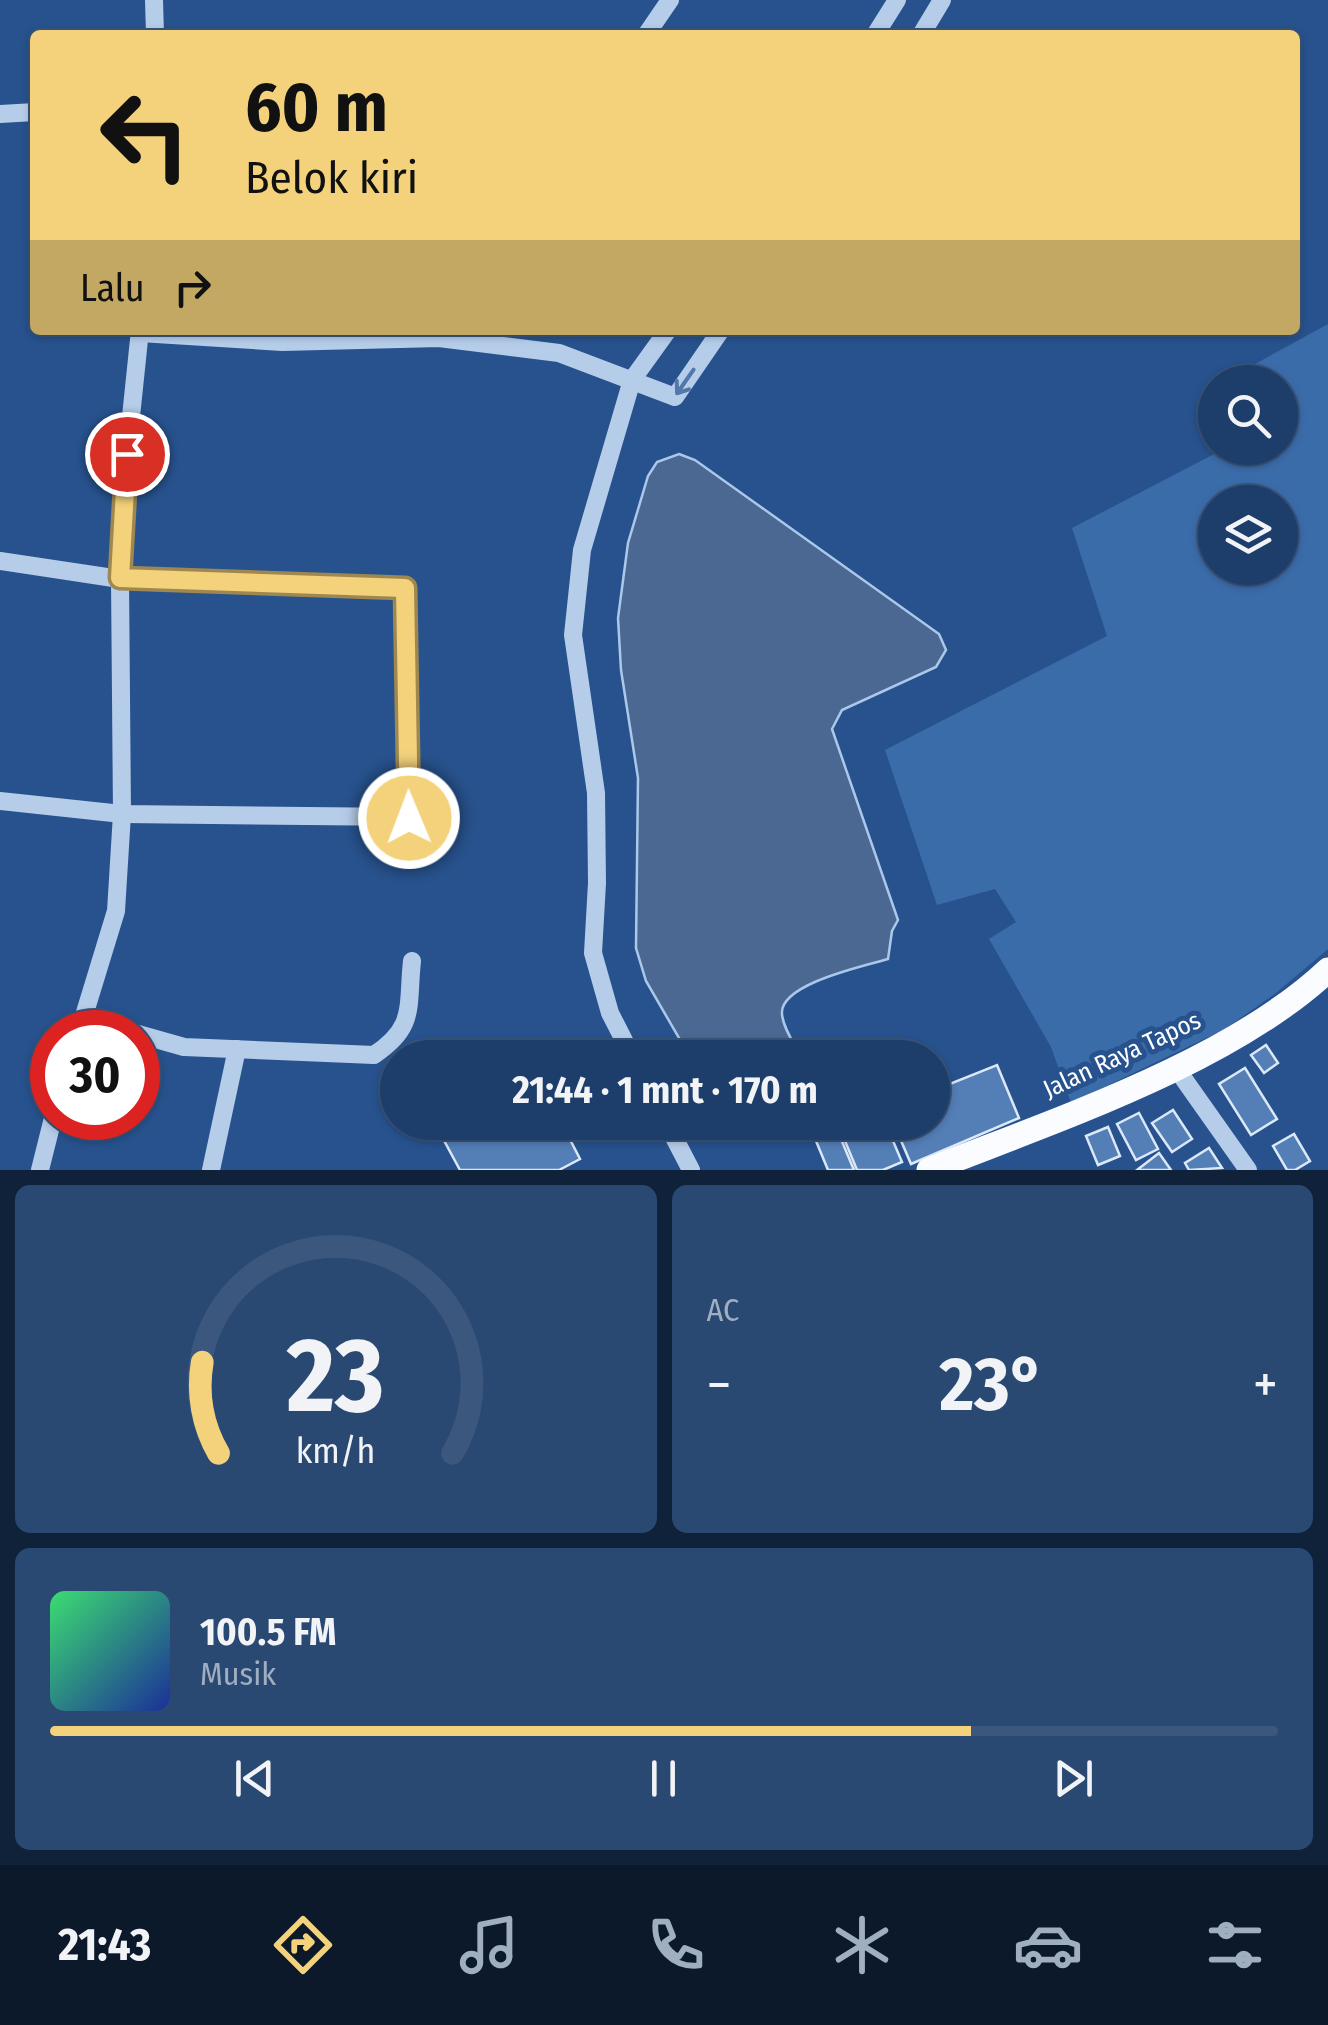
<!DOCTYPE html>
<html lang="id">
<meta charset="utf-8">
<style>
body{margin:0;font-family:"Fira Sans Condensed",sans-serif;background:#2a4972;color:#f1f3f6;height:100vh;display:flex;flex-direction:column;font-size:38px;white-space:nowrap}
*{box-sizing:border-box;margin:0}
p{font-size:32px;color:#a0aec1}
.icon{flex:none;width:55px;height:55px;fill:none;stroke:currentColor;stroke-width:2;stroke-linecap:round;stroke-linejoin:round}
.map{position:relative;height:1170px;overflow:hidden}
.details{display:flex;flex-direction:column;gap:15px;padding:15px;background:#10223a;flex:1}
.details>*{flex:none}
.guide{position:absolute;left:30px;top:30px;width:1270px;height:305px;border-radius:10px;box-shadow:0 2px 8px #0004,0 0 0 2px #3b577e;background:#f3d27b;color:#111;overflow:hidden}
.buttons{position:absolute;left:1198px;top:365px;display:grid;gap:20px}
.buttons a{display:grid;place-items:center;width:100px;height:100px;border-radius:50%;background:#1d3e6a;box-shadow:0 2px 8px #0004,0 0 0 2px #3b577e;font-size:50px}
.speed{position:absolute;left:30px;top:1010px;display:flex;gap:20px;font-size:50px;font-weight:700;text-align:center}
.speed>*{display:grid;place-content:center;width:130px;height:130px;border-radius:50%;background:#1d3e6a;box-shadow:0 2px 8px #0004,0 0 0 2px #3b577e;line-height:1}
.speed .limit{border:15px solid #d22;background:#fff;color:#111}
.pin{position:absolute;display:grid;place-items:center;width:85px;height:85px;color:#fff;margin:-42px;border:5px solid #fff;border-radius:50%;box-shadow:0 2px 10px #0007}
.me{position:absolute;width:110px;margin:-55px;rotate:359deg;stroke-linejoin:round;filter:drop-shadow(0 0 8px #0008)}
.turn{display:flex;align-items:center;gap:35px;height:210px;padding:0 50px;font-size:45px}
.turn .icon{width:130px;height:130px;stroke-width:2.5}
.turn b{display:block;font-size:70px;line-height:85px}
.then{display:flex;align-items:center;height:95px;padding:0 50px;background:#0003;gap:20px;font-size:38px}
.big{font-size:75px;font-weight:700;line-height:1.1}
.details .card{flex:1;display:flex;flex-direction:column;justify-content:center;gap:15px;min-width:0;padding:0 35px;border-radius:15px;background:#2a4972}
.details .dial{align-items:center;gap:0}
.dial svg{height:260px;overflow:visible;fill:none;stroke:#3b577e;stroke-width:7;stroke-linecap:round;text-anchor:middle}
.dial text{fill:#f1f3f6;stroke:none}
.song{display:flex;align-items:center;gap:30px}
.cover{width:120px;height:120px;border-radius:15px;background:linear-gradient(135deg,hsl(140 70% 55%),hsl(230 70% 35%))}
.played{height:10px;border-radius:5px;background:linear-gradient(90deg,#f3d27b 75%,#3b577e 75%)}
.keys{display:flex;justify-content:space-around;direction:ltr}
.heat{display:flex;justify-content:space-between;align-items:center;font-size:55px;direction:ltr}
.details .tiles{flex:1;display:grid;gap:15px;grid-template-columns:1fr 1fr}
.card:last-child{grid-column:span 2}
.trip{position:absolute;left:380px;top:1040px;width:570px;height:100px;border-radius:50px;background:#1d3e6a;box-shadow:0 2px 8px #0004,0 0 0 2px #3b577e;font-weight:700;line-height:100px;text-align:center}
.tab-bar{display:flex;height:160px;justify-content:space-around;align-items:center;background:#0c192a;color:#a0aec1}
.tab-bar .icon{width:70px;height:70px}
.tab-bar .selected{color:#f3d27b}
.tab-bar b{font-size:45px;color:#f1f3f6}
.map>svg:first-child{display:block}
.green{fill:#3b6caa;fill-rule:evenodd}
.water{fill:#4a6892;stroke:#abc8eb;stroke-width:2.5}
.building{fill:#537eb6;stroke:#dbe8f8;stroke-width:2.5}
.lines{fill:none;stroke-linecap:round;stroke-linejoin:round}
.minor{stroke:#b6cdea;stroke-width:18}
.major{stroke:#fafcff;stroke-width:25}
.oneway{stroke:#5277a9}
.route-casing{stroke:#9e8850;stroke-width:25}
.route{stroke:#f3d27b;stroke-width:18}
.labels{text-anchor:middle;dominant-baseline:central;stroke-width:10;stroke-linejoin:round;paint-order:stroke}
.street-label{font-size:25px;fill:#fff;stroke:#27528d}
</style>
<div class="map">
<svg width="1328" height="1170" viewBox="0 0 1328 1170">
<rect width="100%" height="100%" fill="#27528d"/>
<path class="green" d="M1328,324V949L1276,993L1225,1029L1071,1103L1051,1047L989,939L1016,922L995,889L937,905L885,750L1107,636L1072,528L1218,452L1216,448H1280V382H1222ZM1215,502H1280V568H1215Z"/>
<path class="water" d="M679,454L695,460L939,634L946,650L936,667L842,710L832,729L898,920L892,931L888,959C864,966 779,984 782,1014C783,1028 795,1045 801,1057H690L646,981L636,948L638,778L621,670L618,618L628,543L648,476L657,462Z"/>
<g class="building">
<polygon points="517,1041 526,1058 486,1058"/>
<polygon points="1266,1045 1278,1063 1264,1073 1251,1055"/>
<polygon points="997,1065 1019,1118 911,1164 893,1122 932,1122 932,1091"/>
<polygon points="1245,1068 1277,1119 1251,1135 1219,1084"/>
<polygon points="1173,1110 1192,1139 1172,1152 1152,1123"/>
<polygon points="1139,1113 1158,1149 1136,1160 1117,1124"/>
<polygon points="434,1122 561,1122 580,1159 559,1170 460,1170"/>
<polygon points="854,1122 885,1122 902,1162 883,1170 857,1170 840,1129"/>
<polygon points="1108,1127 1120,1156 1098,1165 1086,1136"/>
<polygon points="838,1132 854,1170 828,1170 816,1141"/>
<polygon points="1294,1134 1310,1161 1295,1170 1287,1170 1273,1146"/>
<polygon points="1209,1148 1222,1168 1189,1170 1185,1163"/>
<polygon points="1159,1153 1171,1170 1137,1170"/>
</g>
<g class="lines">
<g class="minor">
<polyline points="154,0 155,35"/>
<polyline points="646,35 670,0"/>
<polyline points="875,35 897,0"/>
<polyline points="921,35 942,0"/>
<polyline points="0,114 35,112"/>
<polyline points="140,333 282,342 439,338 559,353 675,397 721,330"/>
<polyline points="0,561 120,579 405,588 409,817 122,814 0,801"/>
<polyline points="83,1018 133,1032"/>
<polyline points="79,1032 116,911 122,814 120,579 127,455 140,330"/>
<path d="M138,1034L184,1047L374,1055C416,1027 407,1008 412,961"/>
<polyline points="633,1058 610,1013 593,953 597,883 596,793 573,635 582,550 632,380 668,330"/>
<polyline points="1176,1068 1248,1170"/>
<polyline points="666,1122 691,1170"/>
<polyline points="40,1170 53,1118"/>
<polyline points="211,1170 237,1049"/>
</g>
<path class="major" d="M929,1170C1055,1120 1229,1063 1328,970"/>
</g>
<defs><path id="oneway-shaft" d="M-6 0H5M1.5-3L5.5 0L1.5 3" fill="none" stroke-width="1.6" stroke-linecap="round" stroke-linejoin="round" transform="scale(2.5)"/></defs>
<use class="oneway" href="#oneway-shaft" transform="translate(685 382) rotate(125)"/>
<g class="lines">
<g class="route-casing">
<polyline id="route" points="127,454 120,578 405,588 409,818"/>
</g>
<use href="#route" class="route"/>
</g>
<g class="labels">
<g class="street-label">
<text transform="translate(1122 1055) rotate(-25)">Jalan Raya Tapos</text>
</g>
</g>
</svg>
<div class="buttons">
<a><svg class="icon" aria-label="search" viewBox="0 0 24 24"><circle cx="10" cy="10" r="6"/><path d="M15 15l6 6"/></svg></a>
<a><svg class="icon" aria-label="layers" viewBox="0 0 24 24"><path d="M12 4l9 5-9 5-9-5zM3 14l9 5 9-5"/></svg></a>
</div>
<div class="speed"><div class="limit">30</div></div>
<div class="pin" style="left:127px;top:454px;background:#d93025"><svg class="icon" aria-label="arrive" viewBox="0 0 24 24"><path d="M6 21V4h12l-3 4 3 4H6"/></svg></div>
<svg class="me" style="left:409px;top:818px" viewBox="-20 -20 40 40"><circle r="17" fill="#f3d27b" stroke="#fff" stroke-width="3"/><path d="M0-11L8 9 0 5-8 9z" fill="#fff"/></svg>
<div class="trip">21:44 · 1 mnt · 170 m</div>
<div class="guide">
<div class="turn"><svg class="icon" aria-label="left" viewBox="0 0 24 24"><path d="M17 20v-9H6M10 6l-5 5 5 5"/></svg><div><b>60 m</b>Belok kiri</div></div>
<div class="then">Lalu<svg class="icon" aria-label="right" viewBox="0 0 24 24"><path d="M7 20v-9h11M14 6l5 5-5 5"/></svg></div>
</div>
</div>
<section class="details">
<div class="tiles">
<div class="card dial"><svg viewBox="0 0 100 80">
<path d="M14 69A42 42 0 1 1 86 69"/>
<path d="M14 69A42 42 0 0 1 9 41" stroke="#f3d27b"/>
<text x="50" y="56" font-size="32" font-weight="700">23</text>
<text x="50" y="72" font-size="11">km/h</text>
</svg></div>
<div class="card"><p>AC</p>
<div class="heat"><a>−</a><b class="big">23°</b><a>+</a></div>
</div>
<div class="card">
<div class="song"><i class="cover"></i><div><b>100.5 FM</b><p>Musik</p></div></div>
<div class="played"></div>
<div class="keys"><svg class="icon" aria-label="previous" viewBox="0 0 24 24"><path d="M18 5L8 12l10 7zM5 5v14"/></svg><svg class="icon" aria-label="pause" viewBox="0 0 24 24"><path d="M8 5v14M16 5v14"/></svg><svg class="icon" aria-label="next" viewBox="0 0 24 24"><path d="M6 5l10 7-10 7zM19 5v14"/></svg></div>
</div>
</div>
</section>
<nav class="tab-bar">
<b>21:43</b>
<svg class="icon selected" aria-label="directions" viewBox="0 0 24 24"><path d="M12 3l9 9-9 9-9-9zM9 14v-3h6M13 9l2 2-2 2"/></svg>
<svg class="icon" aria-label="music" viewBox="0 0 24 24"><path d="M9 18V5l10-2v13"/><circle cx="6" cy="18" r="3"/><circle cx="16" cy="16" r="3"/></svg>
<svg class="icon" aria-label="phone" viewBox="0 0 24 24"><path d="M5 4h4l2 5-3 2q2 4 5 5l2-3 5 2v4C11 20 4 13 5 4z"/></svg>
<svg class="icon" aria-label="climate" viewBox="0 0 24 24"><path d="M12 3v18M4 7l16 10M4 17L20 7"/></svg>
<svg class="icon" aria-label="car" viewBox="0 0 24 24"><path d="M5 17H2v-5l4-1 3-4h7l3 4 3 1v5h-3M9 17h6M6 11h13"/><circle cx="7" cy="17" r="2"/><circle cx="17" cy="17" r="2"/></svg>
<svg class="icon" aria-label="filters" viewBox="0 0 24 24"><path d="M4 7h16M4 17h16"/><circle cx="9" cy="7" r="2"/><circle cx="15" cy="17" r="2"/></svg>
</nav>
